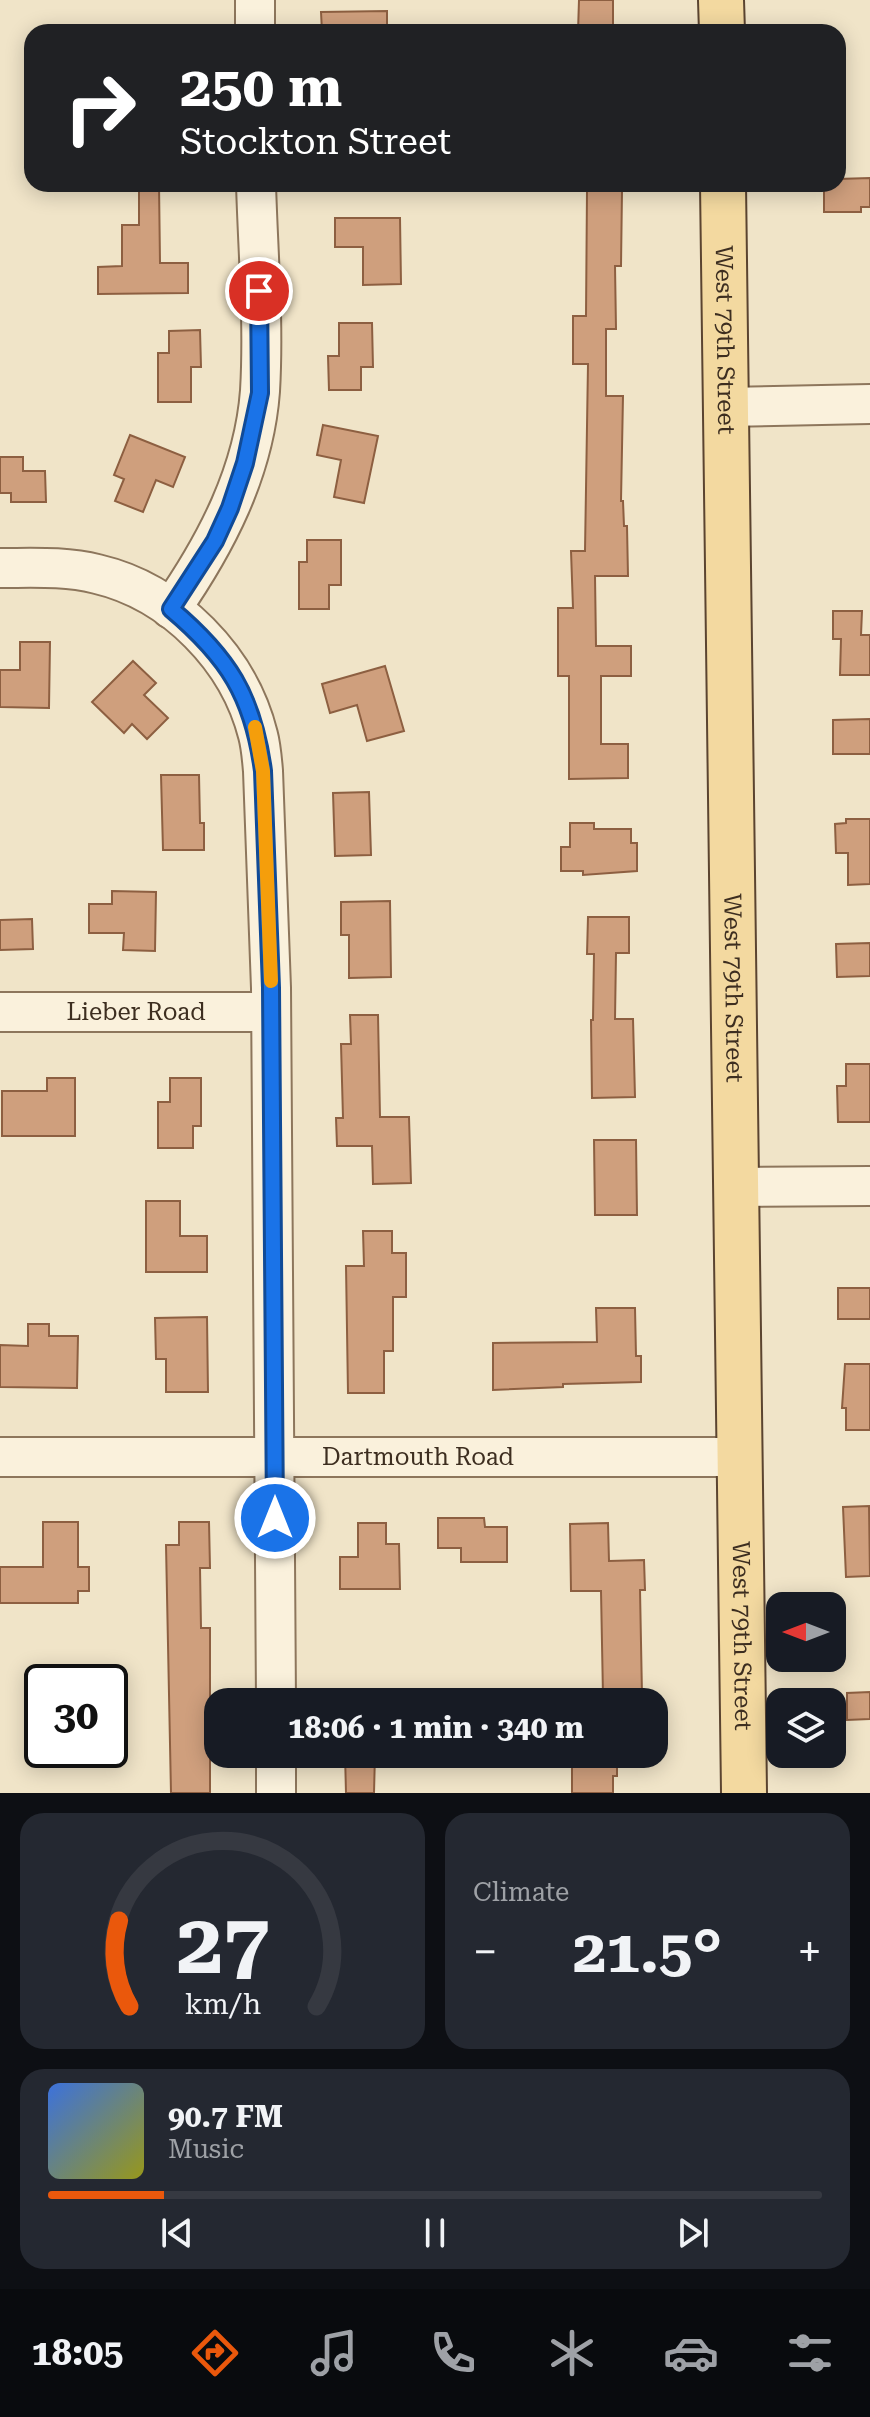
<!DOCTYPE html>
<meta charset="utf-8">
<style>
body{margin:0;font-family:"Roboto Serif",serif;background:#242831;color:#f1f3f6;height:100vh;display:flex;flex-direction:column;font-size:30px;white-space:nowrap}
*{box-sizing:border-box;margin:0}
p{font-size:26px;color:#9ea1a6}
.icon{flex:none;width:44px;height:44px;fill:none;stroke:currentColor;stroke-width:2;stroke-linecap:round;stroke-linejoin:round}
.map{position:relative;height:1793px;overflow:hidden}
.details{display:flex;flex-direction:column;gap:20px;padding:20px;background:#0d0f14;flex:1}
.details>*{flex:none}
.hud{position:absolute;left:24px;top:24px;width:822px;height:168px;border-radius:24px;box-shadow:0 4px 20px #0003;background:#202124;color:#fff;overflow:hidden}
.needle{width:52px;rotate:270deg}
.buttons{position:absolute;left:766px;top:1592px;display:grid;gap:16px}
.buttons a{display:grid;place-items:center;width:80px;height:80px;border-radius:16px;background:#171b24;box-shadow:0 4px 20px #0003;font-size:40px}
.speed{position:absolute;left:24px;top:1664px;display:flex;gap:16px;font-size:40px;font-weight:700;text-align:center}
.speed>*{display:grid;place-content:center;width:104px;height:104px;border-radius:50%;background:#171b24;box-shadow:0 4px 20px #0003;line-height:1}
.speed .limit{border:4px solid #111;border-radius:12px;background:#fff;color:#111}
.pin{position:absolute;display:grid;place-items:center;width:68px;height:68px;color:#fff;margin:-34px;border:4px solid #fff;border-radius:50%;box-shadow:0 2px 8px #0007}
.me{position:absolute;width:88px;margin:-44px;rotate:0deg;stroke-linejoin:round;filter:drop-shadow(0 0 6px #0008)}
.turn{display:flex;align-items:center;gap:28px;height:168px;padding:0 24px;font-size:36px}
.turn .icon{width:104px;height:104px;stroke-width:2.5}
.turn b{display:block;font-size:56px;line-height:68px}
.big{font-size:60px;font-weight:700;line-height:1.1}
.details .card{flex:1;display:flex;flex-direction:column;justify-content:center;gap:12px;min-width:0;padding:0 28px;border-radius:24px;background:#242831}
.details .dial{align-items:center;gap:0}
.dial svg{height:208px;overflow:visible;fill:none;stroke:#363941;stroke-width:7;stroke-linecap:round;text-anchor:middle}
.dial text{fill:#f1f3f6;stroke:none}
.song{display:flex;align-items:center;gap:24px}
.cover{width:96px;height:96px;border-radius:12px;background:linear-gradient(135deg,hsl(220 70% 55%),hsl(60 70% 35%))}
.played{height:8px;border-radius:4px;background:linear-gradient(90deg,#ea580c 15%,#363941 15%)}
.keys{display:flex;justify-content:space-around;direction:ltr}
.heat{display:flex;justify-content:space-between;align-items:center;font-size:44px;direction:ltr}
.details .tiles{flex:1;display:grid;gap:20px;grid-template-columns:1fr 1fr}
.card:last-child{grid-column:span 2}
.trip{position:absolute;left:204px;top:1688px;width:464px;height:80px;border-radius:24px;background:#171b24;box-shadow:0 4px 20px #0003;font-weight:700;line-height:80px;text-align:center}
.dock{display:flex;height:128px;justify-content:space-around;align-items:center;background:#090b0e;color:#9ea1a6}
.dock .icon{width:56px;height:56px}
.dock .current{color:#ea580c}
.dock b{font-size:36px;color:#f1f3f6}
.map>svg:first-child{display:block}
.building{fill:#cf9f7d;stroke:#8d5f41;stroke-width:2}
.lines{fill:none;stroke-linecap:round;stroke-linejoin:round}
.minor-casing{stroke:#8d765c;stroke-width:42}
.major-casing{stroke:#5b4430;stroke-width:48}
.minor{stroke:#faf1dc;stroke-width:38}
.major{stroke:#f3d9a0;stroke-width:44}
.route-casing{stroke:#114b97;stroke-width:20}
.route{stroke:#1a73e8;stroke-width:14}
.slow{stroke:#f59e0b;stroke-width:14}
.labels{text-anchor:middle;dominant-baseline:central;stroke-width:8;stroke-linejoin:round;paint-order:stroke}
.street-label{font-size:24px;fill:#3d2e20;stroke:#f7eed8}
</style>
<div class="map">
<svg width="870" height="1793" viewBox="0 0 870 1793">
<rect width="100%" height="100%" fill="#f0e4c8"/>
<g class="building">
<polygon points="579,0 613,0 613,32 578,32"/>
<polygon points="387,11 387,32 322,32 321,12"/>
<polygon points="870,178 870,207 861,207 861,212 824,212 824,184 838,184 838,179"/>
<polygon points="139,184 159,184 160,263 188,263 188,293 98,294 98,267 122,266 122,225 139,225"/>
<polygon points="587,191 622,191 621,266 615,266 616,329 606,329 606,396 623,396 621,501 623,501 624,526 627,526 628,576 595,576 596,646 631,646 631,676 601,676 601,744 628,744 628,778 569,779 569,676 558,676 558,608 573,608 571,551 585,551 588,364 573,364 573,316 586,316"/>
<polygon points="335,218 400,218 401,284 363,285 363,247 335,247"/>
<polygon points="339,323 372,323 373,367 361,367 361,390 329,390 328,356 339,356"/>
<polygon points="200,330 201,367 191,367 191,402 158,402 158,353 169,353 169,331"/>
<polygon points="323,425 378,436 364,503 334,497 341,460 317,455"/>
<polygon points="130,435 185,457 173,487 156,480 143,512 115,501 124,479 114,475"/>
<polygon points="0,457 23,457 23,471 45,471 46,502 11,502 11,493 0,493"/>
<polygon points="307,540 341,540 341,585 329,585 329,609 299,609 299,562 307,562"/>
<polygon points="833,611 862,611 861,635 870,635 870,675 840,675 841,639 833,639"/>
<polygon points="20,642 50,642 49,708 0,707 0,670 20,670"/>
<polygon points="133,661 156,683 144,695 168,718 147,739 132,724 124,733 92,702"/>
<polygon points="385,666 404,731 367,741 357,705 330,713 322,684"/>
<polygon points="870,719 870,754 833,754 833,720"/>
<polygon points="161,775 199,775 200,823 204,823 204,850 163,850"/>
<polygon points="369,792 371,855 335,856 333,793"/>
<polygon points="846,819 870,819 870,884 848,885 848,853 836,853 835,824 846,823"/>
<polygon points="570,823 594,823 594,829 631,829 631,843 637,843 637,871 583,875 583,871 561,871 561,847 570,847"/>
<polygon points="112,891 156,892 155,951 123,950 124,933 89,933 89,904 112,904"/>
<polygon points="390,901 391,977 349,978 349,935 341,935 341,902"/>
<polygon points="588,917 629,917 629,953 616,953 615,1019 633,1019 635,1097 592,1098 591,1020 593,1020 594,954 587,954"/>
<polygon points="32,919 33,949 0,950 0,920"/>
<polygon points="870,943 870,976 837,977 836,944"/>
<polygon points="350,1015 378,1015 380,1117 409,1117 411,1183 373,1184 372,1146 337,1146 336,1118 343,1118 341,1044 351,1044"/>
<polygon points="846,1064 870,1064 870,1122 838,1122 837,1086 846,1086"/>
<polygon points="47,1078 75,1078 75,1136 2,1136 2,1091 47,1091"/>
<polygon points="170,1078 201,1078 201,1126 193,1126 193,1148 158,1148 158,1102 170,1102"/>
<polygon points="594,1140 636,1140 637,1215 595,1215"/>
<polygon points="146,1201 180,1201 180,1236 207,1236 207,1272 146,1272"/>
<polygon points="363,1231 392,1231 392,1253 406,1253 406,1297 393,1297 393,1351 384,1351 384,1393 348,1393 346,1266 364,1266"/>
<rect x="838" y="1288" width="32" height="31"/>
<polygon points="596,1308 635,1308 636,1356 641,1356 641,1382 563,1384 563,1387 493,1390 493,1343 597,1342"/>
<polygon points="207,1317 208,1392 166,1392 166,1359 156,1359 155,1318"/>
<polygon points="28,1324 49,1324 49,1336 78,1336 77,1388 0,1387 0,1345 28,1346"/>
<polygon points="845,1364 870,1364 870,1430 846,1430 846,1408 842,1408"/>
<polygon points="869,1506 870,1576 846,1577 843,1507"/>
<polygon points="438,1518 484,1518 485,1527 507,1527 507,1562 461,1562 461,1548 438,1548"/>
<polygon points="43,1522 78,1522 78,1567 89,1567 89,1591 78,1591 78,1603 0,1603 0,1567 43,1567"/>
<polygon points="179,1522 209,1522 210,1568 200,1568 201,1628 210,1628 210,1793 171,1793 166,1545 179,1545"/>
<polygon points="358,1523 386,1523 386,1544 399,1544 400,1589 340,1589 340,1557 358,1557"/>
<polygon points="608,1523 609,1561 644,1560 645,1590 640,1590 642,1695 603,1696 601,1591 571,1591 570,1524"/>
<polygon points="870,1692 870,1719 847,1720 847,1693"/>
<polygon points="345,1754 375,1754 374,1793 346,1793"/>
<polygon points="572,1754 617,1754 617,1776 613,1776 613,1793 572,1793"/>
</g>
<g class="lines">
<g class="minor-casing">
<g id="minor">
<polyline points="255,0 255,32"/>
<polyline points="726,407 870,404"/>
<path d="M0,568C33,568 65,566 97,574C174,592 239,659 258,735C261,746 262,759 263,771L271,988L276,1702"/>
<path d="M171,609C216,544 254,472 260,391C264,323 258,252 256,184"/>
<path id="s1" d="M0,1012H270"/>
<polyline points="736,1187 870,1186"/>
<path id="s2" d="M0,1457H739"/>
<polyline points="276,1754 276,1793"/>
</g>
</g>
<g class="major-casing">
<g id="major">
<polyline points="721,0 722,32"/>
<path id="s3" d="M723,184L744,1793"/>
</g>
</g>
<use href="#minor" class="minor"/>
<use href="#major" class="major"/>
</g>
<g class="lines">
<g class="route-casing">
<path id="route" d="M259,291L260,393L245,463L230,508L215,541L171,609C228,657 253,696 263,771L271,988L275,1518"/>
</g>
<use href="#route" class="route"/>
<polyline class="slow" points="255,727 263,771 271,981"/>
</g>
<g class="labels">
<g class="street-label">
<text stroke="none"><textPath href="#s3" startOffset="156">West 79th Street</textPath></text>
<text stroke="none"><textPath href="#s3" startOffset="804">West 79th Street</textPath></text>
<text stroke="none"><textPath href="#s1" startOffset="136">Lieber Road</textPath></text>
<text stroke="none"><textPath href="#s2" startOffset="418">Dartmouth Road</textPath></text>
<text stroke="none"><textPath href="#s3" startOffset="1452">West 79th Street</textPath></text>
</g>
</g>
</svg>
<div class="buttons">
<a><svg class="needle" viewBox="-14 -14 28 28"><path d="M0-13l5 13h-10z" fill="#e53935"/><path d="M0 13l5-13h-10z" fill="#9ea1a6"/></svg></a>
<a><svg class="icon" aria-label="layers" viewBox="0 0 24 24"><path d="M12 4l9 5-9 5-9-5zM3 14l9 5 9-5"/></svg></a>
</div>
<div class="speed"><div class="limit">30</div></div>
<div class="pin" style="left:259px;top:291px;background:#d93025"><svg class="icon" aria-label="arrive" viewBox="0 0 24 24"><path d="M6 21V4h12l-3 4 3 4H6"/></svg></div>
<svg class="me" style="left:275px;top:1518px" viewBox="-20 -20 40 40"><circle r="17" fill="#1a73e8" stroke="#fff" stroke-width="3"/><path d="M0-11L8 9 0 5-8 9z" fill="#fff"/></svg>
<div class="trip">18:06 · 1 min · 340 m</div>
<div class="hud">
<div class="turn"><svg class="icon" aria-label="right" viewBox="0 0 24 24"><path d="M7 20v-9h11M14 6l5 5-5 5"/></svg><div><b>250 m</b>Stockton Street</div></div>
</div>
</div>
<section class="details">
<div class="tiles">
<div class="card dial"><svg viewBox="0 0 100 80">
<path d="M14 69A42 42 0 1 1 86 69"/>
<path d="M14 69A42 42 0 0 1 10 36" stroke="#ea580c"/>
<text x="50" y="56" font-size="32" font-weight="700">27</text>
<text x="50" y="72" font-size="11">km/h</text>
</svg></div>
<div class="card"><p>Climate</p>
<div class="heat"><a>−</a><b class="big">21.5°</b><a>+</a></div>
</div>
<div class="card">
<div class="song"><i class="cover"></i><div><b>90.7 FM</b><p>Music</p></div></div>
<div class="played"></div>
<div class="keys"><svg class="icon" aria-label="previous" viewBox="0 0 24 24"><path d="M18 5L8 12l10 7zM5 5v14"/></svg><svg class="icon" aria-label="pause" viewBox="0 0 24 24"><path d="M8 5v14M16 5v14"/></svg><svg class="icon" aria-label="next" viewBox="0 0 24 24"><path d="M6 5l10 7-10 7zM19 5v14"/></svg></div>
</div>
</div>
</section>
<nav class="dock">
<b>18:05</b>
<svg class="icon current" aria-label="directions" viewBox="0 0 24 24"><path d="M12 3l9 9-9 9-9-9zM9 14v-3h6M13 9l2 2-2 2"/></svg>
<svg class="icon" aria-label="music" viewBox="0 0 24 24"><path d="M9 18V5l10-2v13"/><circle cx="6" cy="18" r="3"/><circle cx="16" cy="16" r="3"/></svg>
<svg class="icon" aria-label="phone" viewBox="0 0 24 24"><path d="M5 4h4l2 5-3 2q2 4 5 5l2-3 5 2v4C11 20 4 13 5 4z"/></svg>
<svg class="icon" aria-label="climate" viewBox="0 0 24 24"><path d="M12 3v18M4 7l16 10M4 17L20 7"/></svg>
<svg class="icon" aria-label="car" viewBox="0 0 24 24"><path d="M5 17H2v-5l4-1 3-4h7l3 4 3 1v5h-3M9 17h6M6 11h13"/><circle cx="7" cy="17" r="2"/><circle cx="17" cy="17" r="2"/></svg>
<svg class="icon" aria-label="filters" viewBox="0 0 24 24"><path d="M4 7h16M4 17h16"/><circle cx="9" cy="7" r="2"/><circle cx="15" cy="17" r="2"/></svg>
</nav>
